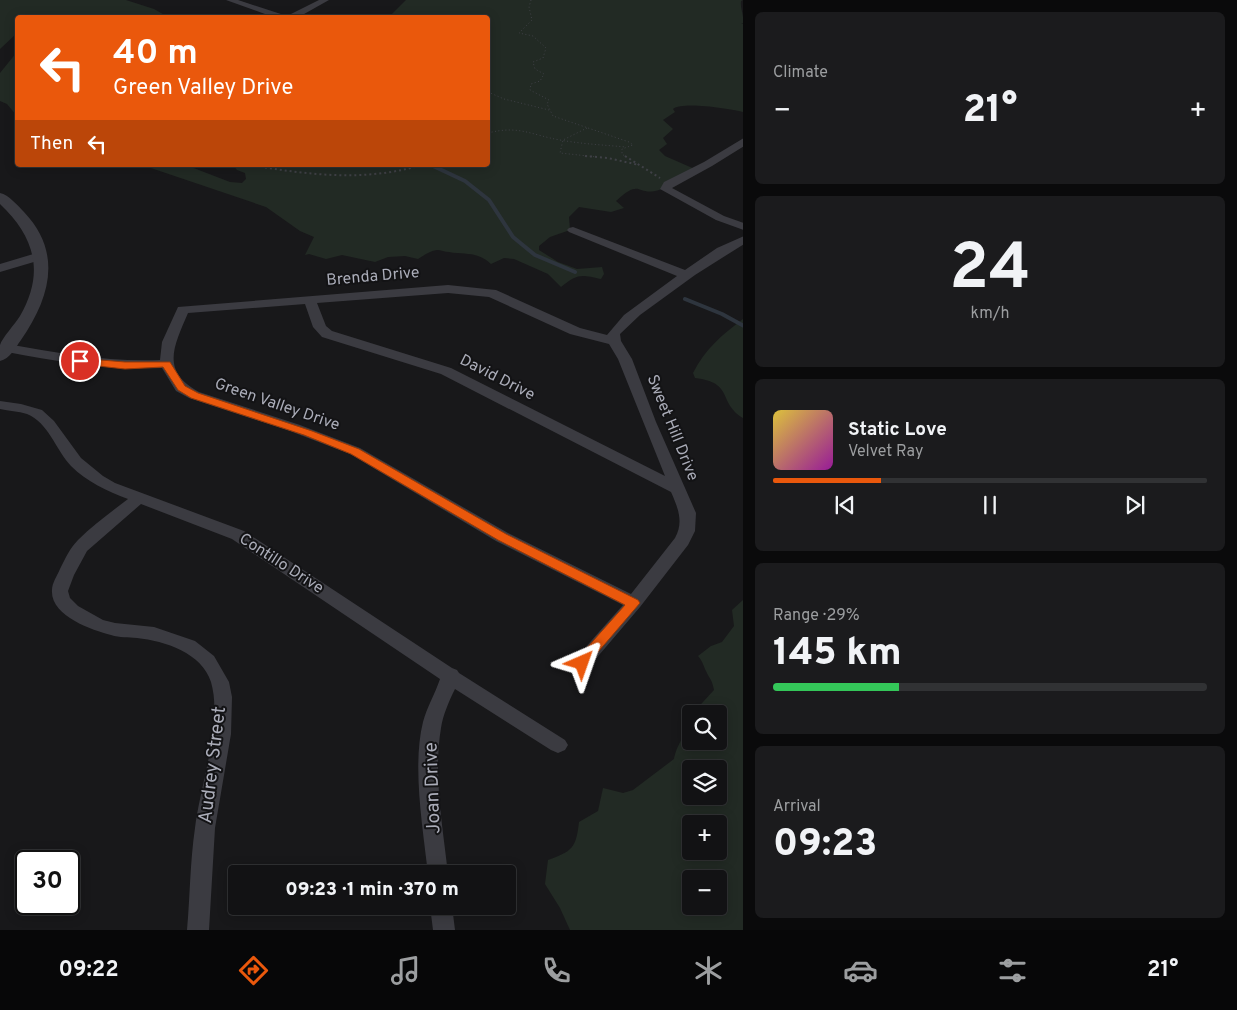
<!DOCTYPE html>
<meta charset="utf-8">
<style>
body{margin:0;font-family:Overpass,sans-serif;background:#1b1b1d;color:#f1f3f6;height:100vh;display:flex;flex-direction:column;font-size:19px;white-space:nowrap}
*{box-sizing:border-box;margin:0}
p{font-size:16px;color:#9c9ea0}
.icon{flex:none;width:28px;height:28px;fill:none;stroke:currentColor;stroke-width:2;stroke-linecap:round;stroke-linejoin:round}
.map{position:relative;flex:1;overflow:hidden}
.panel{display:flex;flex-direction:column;gap:12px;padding:12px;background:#0a0a0b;width:494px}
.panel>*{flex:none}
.banner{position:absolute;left:15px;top:15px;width:475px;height:152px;border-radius:5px;box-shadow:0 2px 12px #0003,0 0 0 1px #313234;background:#ea580c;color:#fff;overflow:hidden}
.tools{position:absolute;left:682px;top:705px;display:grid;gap:10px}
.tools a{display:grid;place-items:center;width:45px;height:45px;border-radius:5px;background:#121214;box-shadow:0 2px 12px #0003,0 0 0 1px #313234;font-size:25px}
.speed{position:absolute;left:15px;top:850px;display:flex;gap:10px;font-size:25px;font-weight:700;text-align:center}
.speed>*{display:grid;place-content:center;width:65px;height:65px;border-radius:50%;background:#121214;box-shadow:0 2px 12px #0003,0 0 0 1px #313234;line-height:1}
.speed .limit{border:2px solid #111;border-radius:8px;background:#fff;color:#111}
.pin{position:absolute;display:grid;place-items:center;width:42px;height:42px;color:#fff;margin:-21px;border:2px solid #fff;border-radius:50%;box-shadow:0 1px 5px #0007}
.me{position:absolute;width:55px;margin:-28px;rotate:43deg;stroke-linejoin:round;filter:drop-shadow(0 0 4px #0008)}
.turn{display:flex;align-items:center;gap:18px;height:105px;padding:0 15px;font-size:22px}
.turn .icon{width:65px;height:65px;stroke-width:2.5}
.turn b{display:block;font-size:35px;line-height:42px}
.then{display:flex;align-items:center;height:48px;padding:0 15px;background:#0003;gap:10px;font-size:19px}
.big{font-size:38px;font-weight:800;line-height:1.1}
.panel .tile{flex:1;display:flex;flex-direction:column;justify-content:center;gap:8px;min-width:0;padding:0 18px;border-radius:8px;background:#1b1b1d}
.panel .dial{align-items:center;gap:0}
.dial b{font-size:65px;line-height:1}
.song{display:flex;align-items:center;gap:15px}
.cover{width:60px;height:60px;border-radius:8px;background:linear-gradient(135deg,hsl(50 70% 55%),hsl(300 70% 35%))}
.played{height:5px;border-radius:2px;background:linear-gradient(90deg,#ea580c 25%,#313234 25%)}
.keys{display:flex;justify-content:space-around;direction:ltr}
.heat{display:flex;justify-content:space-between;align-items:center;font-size:28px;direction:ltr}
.charge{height:8px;border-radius:4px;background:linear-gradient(90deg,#34c759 29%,#313234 0)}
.trip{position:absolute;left:228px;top:865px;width:288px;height:50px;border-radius:5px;background:#121214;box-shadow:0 2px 12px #0003,0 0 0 1px #313234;font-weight:800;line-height:50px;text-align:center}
.tab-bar{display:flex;height:80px;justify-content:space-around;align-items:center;background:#070708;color:#9c9ea0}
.tab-bar .icon{width:35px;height:35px}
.tab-bar .active{color:#ea580c}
.tab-bar b{font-size:22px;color:#f1f3f6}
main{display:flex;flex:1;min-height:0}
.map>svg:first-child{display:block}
.green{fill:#222a24;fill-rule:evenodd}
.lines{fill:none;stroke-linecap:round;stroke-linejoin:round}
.stream{stroke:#2e353e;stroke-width:4}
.path-far1{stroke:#3f4046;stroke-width:1;stroke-dasharray:1 2.5;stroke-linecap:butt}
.path{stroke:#3f4046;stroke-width:2;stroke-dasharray:2 3;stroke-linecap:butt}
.minor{fill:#3b3b41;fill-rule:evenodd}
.tertiary{fill:#3b3b41;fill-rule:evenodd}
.route{fill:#ea580c;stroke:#983908}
.labels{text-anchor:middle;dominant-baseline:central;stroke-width:4;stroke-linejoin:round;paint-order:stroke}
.street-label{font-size:16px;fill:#abadb9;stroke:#131315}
.near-street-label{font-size:19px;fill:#abadb9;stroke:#131315}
</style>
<main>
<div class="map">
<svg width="744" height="930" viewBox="0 0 744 930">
<rect width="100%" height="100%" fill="#18181a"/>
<g class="green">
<polygon points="0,0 126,0 154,9 168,17 18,18 17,33 0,49"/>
<path d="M406,0H743L741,1C740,9 744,14 743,23H741L744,24L743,112C730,109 683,101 673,109L675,112L663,120L673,129L663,138L667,144L659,150L665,156L697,170C687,175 669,187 659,190C636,197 642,177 616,201L624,208L611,212L579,207L569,217L570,230L550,237L539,246V250L558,262L577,269L602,267L604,274L601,279C580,274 577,274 561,287L548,274L514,259L504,258L491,264C477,251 466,255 449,252C445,252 441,250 437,250C430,251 424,255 418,259L405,256L388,257L375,262L342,255L326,259L309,254L305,255L314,237L300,231L266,207L142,165L191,167L230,182L242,183L246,179L245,173L237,170L233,165H488V18L389,17Z"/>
<polygon points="17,52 17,116 7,104 0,101 0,73"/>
<path d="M743,319V418C717,402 735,383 695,378L693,373C705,349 723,334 743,319Z"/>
<path d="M743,600V930H570L560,908L545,884L548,860C572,851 576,849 579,822L598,811L603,788L623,793L633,790L674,759C677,742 688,735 687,718L691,714V741H719V714H692L714,690C712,679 710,680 706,671C703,665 703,662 698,656L711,646L722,642L734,626L732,610ZM691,769H719V796H691ZM691,824H719V851H691ZM691,879H719V906H691Z"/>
</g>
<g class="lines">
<g class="stream">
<polyline points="431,165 465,181 489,200 513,237 535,255 575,272"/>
<polyline points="685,299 722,314 744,326"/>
</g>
<g class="path-far1">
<polyline points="531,0 529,7 532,20 519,33 533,36 546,48 543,58 533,62 535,69 544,74 540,81 531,84 530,90 549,100 547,104 553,116 629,142 633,145 622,149 622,154 626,157"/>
<polyline points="488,92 504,99 549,110"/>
<polyline points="587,128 563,140 560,153 597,157"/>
<path d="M488,133C519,125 531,135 560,140C582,144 604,145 626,147"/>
</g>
<g class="path">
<polyline points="585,156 608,158 639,165"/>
<polyline points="625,156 660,178"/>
<path d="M250,165C309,175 364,182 422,165"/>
</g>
<g class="minor">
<polygon points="226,0 238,0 287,16 319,0 329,0 297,18 276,18"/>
<polygon points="744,138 744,146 712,166 672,188 724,216 744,223 744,230 716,220 660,189 664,182 704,162"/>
<path d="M573,227L685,270L717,248L744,236V244L695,275L640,315L620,334L621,341L632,359L656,422L696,513L695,531L688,545L640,607L588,668L582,670L576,668L573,663L576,658L623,605L496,541L350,454L290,431L189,398L176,391L162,368C109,370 58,362 7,352L0,348L7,344C58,353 108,362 160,360L162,342L178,307L448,285L496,290L580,328L607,335L624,315L677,276L569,232L567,230L569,228ZM448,293L489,297L570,334L609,344L618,359L665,476L451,368L332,331L326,326L317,303ZM305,304L313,327L322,337L441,374L671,492C678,508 684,522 675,538L631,594L508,533L360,448L300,425L199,392C160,371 174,346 188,313Z"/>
<polygon points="40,252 44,253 46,256 44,259 0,272 0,264"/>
<path d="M0,401L21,404L42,410L54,421L81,458L103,476L115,483L244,531L452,668L457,670L459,673L565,740L568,745L565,750L558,753L551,750L455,689C449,701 443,715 441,728C433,776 443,827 448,874H428C423,829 412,766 423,722C427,707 435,694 440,679L232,539L141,504L87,551L74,575L68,591L70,598L78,606L103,620L115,623L154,627L195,641L214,656L229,682L232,697L231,734L215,828L209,930H187C190,896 190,862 195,828C200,786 223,723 211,682C202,653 165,641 137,638C128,637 120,638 111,635C92,630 50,616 52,590C52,583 57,576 60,569C65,559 70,548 78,540C93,525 111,512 128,499C107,491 87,482 71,466C56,450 48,422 27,414C18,411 9,411 0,409Z"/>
<polygon points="430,906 452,906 455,930 433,930"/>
</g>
<path class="tertiary" d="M0,193C9,195 17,205 24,212C63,253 50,298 21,340C15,348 10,359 0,361C0,357 0,350 0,345C2,338 15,324 20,316C45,273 35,237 0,204Z"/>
</g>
<polygon class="route" points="77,358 125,362 170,362 185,386 198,393 312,431 359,449 506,534 638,600 640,603 586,666 582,668 577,666 575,663 577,659 625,605 498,540 351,454 304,435 191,398 178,390 163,367 125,369 80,364 77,363"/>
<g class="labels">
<g class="street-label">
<text transform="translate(373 277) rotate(-5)">Brenda Drive</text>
<text transform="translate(497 378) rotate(27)">David Drive</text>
<text transform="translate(277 405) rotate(19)">Green Valley Drive</text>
<text transform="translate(672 428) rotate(68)">Sweet Hill Drive</text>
<text transform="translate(281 564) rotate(33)">Contillo Drive</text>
</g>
<g class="near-street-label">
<text transform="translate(213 765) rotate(-83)">Audrey Street</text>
<text transform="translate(433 788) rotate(-92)">Joan Drive</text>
</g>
</g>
</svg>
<div class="tools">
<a><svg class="icon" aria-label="search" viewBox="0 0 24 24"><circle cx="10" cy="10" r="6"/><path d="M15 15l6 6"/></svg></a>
<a><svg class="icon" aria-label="layers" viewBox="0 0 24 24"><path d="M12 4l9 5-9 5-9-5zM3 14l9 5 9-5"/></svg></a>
<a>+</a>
<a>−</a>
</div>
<div class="speed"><div class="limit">30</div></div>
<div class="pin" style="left:80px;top:361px;background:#d93025"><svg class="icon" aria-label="arrive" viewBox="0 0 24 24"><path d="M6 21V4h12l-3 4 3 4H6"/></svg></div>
<svg class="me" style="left:582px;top:663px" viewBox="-20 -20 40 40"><path d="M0-17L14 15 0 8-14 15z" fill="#ea580c" stroke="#fff" stroke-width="4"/></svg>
<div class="trip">09:23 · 1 min · 370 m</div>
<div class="banner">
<div class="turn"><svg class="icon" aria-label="left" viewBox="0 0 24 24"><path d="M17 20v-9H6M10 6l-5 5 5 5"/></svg><div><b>40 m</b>Green Valley Drive</div></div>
<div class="then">Then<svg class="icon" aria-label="left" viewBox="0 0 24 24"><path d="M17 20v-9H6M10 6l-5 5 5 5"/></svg></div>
</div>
</div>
<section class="panel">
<div class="tile"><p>Climate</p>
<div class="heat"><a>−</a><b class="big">21°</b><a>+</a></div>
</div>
<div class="tile dial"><b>24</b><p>km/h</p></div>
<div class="tile">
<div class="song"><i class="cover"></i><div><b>Static Love</b><p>Velvet Ray</p></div></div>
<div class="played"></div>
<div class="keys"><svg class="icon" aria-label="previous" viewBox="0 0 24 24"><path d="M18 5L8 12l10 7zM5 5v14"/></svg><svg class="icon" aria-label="pause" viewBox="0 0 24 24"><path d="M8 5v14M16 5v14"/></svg><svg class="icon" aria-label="next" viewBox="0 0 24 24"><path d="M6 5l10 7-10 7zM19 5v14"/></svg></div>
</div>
<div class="tile"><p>Range · 29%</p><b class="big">145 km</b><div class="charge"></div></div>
<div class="tile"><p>Arrival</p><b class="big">09:23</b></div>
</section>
</main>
<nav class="tab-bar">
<b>09:22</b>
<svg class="icon active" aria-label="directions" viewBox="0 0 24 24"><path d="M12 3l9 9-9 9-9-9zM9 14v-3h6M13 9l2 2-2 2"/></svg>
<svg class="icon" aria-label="music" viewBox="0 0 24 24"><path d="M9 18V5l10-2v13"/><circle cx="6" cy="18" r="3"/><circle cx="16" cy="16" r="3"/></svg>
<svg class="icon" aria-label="phone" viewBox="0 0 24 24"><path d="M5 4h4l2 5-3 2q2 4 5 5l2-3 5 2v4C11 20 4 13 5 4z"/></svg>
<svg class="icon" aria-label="climate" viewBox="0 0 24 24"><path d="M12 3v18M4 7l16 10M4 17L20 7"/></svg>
<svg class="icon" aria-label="car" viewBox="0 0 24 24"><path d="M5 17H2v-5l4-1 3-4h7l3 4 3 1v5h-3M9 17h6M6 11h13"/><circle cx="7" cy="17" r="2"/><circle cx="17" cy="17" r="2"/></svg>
<svg class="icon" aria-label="filters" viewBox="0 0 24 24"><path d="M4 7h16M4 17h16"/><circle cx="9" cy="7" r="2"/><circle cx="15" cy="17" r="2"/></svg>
<b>21°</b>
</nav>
